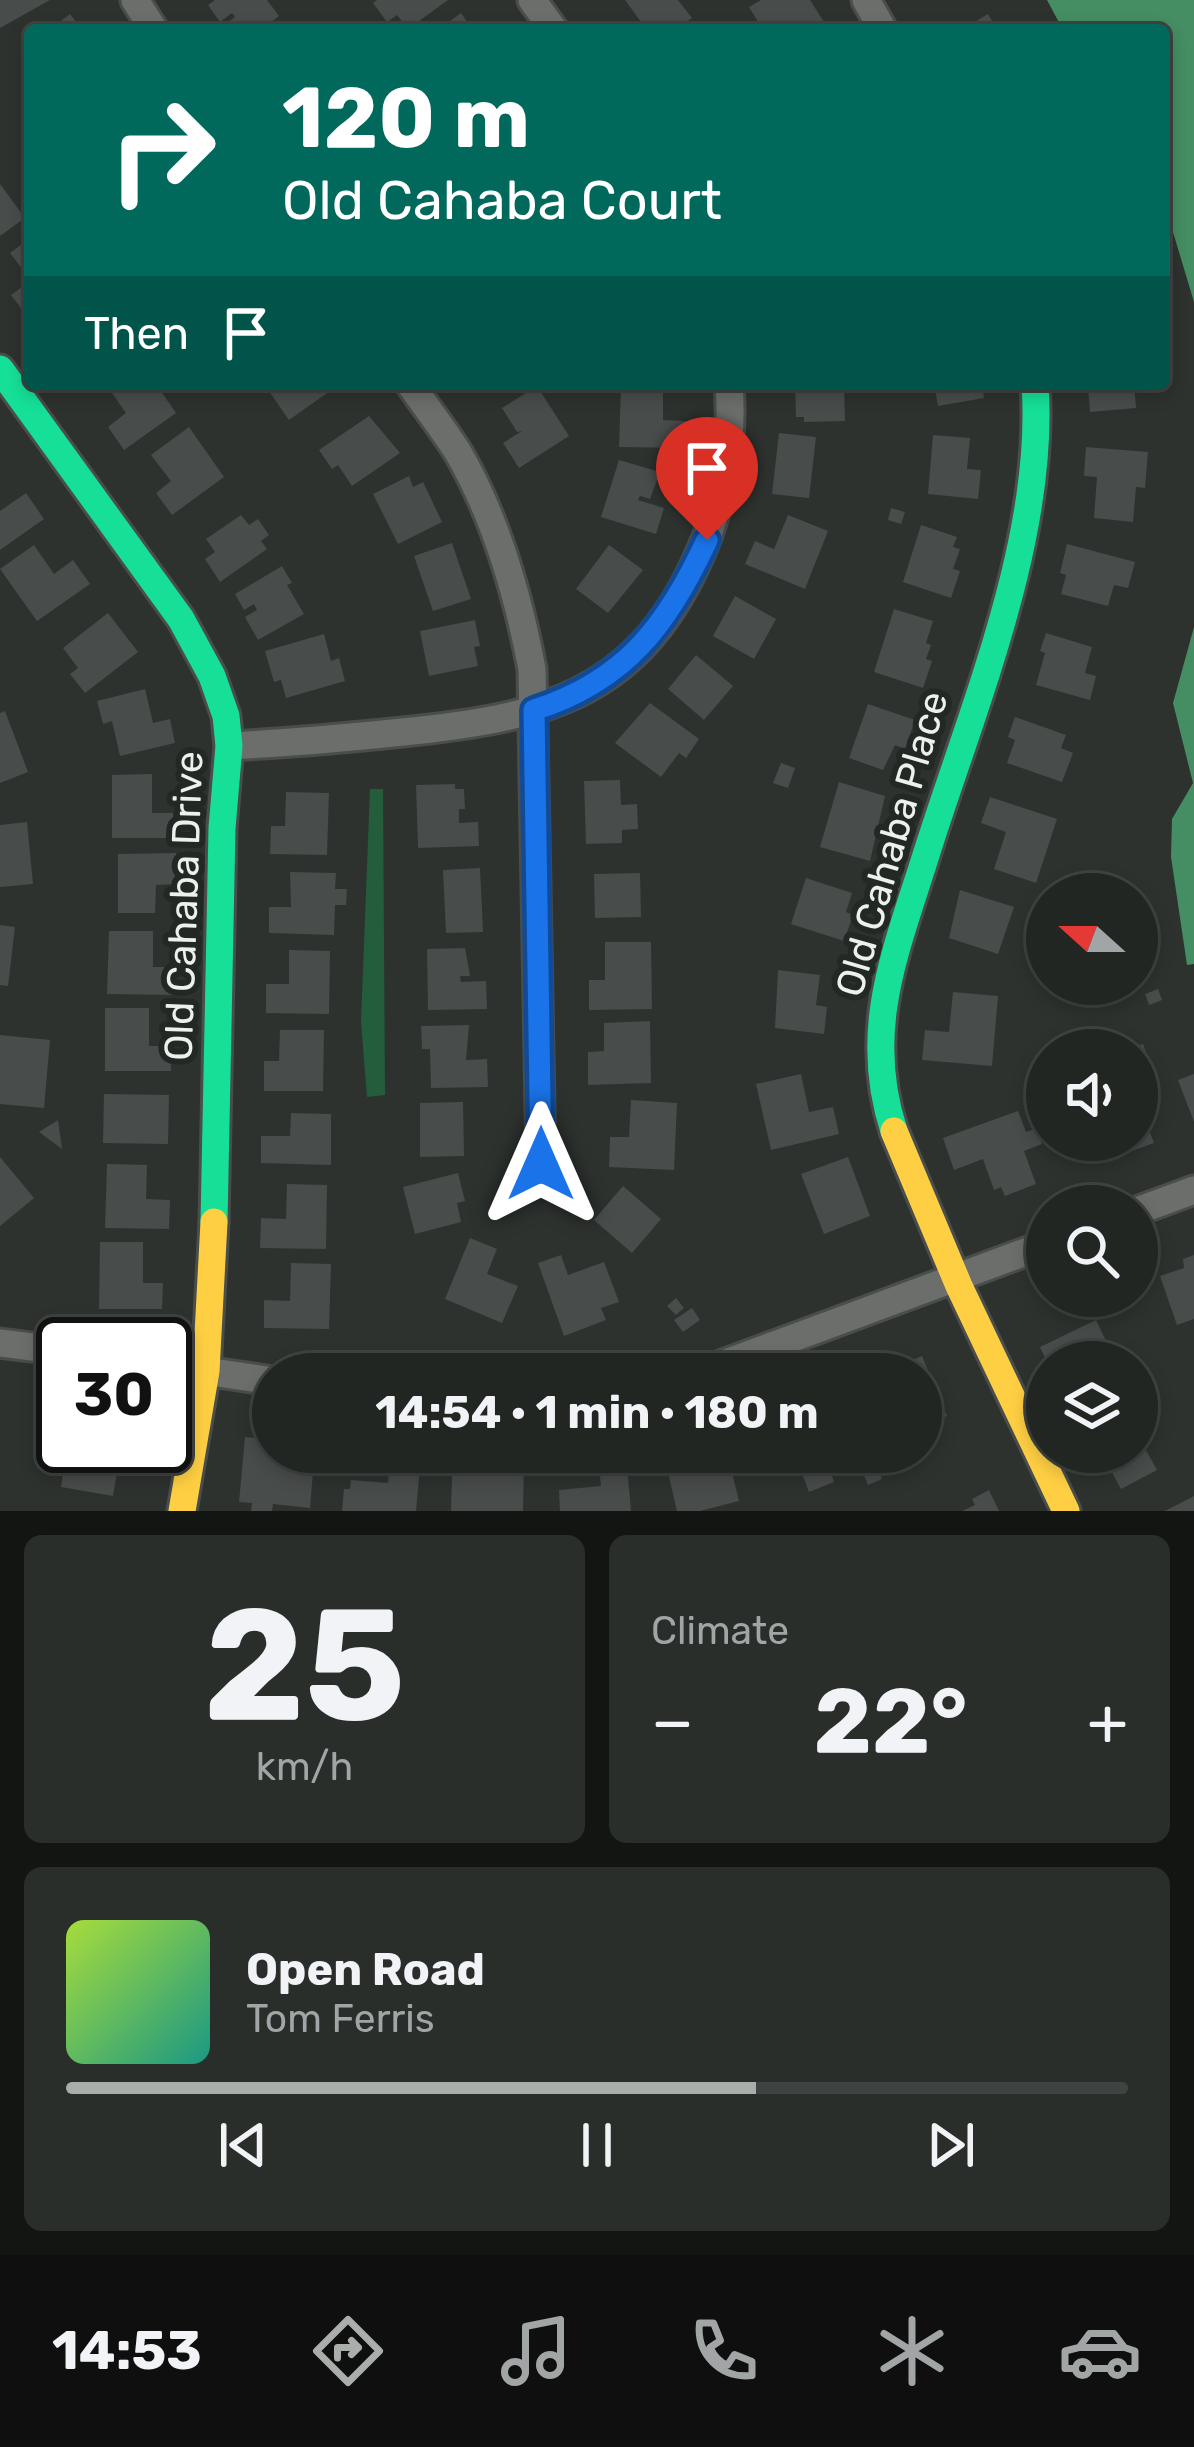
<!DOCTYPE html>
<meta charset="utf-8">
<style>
body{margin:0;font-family:Rubik,sans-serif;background:#2a2e2b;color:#f1f3f6;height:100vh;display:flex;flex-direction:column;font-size:45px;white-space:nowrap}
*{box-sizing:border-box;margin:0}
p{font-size:39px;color:#a2a5a6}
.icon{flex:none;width:66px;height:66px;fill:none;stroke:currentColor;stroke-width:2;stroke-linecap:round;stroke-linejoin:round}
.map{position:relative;height:1511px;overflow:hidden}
.sheet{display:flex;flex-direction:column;gap:24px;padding:24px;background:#131513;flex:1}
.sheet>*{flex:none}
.top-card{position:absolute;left:24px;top:24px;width:1146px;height:366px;border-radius:12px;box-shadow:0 6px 18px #0003,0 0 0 3px #3f4341;background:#00695c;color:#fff;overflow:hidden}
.needle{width:78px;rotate:291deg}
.fabs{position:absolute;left:1026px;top:873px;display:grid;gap:24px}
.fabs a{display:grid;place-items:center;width:132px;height:132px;border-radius:50%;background:#222623;box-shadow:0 6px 18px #0003,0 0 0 3px #3f4341;font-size:60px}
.speed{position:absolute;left:36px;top:1317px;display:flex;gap:24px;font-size:60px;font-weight:700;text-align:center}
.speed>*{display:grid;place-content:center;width:156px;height:156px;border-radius:50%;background:#222623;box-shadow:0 6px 18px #0003,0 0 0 3px #3f4341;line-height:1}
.speed .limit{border:6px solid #111;border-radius:18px;background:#fff;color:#111}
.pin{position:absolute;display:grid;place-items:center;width:102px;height:102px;color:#fff;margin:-123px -51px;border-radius:50% 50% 50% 0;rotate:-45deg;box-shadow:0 0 12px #0007}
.pin .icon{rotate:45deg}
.me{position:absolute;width:132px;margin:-66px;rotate:0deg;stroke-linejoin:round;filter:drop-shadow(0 0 9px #0008)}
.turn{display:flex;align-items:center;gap:42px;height:252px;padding:0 60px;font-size:54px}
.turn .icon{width:156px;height:156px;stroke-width:2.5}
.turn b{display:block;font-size:84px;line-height:102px}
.then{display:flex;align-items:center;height:114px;padding:0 60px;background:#0003;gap:24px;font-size:45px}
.big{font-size:90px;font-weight:700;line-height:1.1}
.sheet .widget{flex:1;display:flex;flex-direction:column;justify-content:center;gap:18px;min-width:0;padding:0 42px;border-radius:18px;background:#2a2e2b}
.sheet .dial{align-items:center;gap:0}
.dial b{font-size:156px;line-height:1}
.song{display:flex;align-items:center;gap:36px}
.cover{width:144px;height:144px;border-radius:18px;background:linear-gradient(135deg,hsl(80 70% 55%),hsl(170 70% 35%))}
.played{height:12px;border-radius:6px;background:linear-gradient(90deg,#a9aeab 65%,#3f4341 65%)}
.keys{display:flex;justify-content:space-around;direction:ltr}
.heat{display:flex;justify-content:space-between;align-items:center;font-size:66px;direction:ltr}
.sheet .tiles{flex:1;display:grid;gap:24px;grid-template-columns:1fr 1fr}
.widget:last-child{grid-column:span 2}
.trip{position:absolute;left:252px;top:1353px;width:690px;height:120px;border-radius:60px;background:#222623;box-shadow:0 6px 18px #0003,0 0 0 3px #3f4341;font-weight:700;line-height:120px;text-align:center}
.dock{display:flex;height:192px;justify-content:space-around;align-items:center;background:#0e0f0e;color:#a2a5a6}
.dock .icon{width:84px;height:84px}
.dock .current{color:#a9aeab}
.dock b{font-size:54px;color:#f1f3f6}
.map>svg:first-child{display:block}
.green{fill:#235d3c}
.water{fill:#458d62}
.building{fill:#484c4a}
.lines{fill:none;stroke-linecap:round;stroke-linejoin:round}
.street-casing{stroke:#494d4b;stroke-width:33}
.fast-casing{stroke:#494d4b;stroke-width:33}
.slow-casing{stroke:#494d4b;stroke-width:33}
.street{stroke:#6c6e6c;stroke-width:27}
.fast{stroke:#16e098;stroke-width:27}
.slow{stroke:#ffcf43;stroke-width:27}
.route-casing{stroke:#114b97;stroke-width:30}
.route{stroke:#1a73e8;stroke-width:21}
.labels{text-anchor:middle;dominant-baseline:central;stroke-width:12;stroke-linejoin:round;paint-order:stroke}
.street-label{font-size:39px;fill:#ecf1ee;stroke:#222924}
</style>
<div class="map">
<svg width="1194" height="1511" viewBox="0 0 1194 1511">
<rect width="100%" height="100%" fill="#2d322f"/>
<polygon class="green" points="370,789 383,789 385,1095 367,1097 361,1022"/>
<g class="water">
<polygon points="1047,0 1194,0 1194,302 1164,202 1164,30 1063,30"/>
<polygon points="1194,627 1194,964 1187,965 1171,857 1172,819 1193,783 1173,703"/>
</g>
<g class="building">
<polygon points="0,0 50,0 0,28"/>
<polygon points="215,0 267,0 279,16 261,30 217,30 235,17 232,13 220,22 208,5"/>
<polygon points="377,0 448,0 408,29 397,15 387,22 373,3"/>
<polygon points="625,0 678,0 692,18 675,30 630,30 641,22"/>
<polygon points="761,0 810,0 824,22 811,30 763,30 749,7"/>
<polygon points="461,13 473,30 438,30"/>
<polygon points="70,14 82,30 49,30"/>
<polygon points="988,14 997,30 961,30"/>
<polygon points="0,184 25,218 0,236"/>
<polygon points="30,238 30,279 10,253"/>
<polygon points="30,281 30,320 11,295"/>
<polygon points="109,384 156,384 176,413 124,450 108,427 126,413 107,386"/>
<polygon points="264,384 340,384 289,420"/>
<polygon points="795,384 844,384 845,421 804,422 804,417 796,417"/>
<polygon points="934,384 982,384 984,398 938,406"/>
<polygon points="1080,384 1134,384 1136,408 1090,412 1088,388 1081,389"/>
<polygon points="537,386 569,436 519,468 503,443 522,431 517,432 502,408"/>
<polygon points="621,386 663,387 663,420 686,421 685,448 619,447"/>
<polygon points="369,416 400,453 352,486 338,465 332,469 319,450"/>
<polygon points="189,427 224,477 172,515 156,493 171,481 151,455"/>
<polygon points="779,433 816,437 809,498 772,494"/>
<polygon points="933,435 970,438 967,469 981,470 978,499 928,494"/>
<polygon points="1086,447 1148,452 1145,488 1136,487 1133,522 1094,518 1097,477 1084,476"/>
<polygon points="619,460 660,472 650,499 640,496 638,500 664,508 656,534 601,517"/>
<polygon points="409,476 413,487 423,482 442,522 398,544 373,494"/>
<polygon points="26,493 44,519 0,550 0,511"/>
<polygon points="891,508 905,512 901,524 888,520"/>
<polygon points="241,515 249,525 258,519 269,535 261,541 267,549 220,582 205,559 215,552 206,539"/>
<polygon points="788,515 828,531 805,589 745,564 755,541 774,549"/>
<polygon points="921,525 957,537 953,547 960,549 953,569 960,571 951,598 903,582"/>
<polygon points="452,543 471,599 433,611 414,556"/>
<polygon points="1067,544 1135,562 1128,588 1114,585 1108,606 1061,594 1066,575 1060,573"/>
<polygon points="34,545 54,574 73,560 90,584 37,621 0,569"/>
<polygon points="609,545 643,570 608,613 576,589"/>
<polygon points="282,566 292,583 287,585 304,614 258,640 245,617 257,610 254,604 244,610 235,594"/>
<polygon points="735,596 776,619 754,659 713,636"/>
<polygon points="894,609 933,621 926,643 931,645 926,659 932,661 923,688 874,672"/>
<polygon points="108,613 138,652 85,693 70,674 78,668 63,648"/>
<polygon points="475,620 480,646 474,647 478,666 429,676 420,631"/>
<polygon points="1046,633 1092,647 1085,673 1096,676 1090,700 1036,685 1045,653 1040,651"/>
<polygon points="324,634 331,661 339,658 345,681 286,698 281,680 274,682 265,651"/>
<polygon points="696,655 733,686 704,720 668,689"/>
<polygon points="145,689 153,723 170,719 175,743 120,756 112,721 103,724 97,701"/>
<polygon points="650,703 699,739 686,758 679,753 661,777 615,743"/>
<polygon points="868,704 915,720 905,749 895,745 883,770 849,758"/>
<polygon points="5,711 28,772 0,783 0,713"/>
<polygon points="1015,717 1066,735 1061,748 1073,753 1062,782 1007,763 1015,740 1008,737"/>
<polygon points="781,763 795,768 788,788 773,783"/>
<polygon points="152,774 152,813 173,813 173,838 112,838 112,775"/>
<polygon points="620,780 621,805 637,804 638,829 622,830 622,843 586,844 584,781"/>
<polygon points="839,782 885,796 870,861 820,847"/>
<polygon points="455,784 455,789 464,789 465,809 459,809 459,823 478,822 479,846 418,848 416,785"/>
<polygon points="286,792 329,793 327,855 270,854 271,826 285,826"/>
<polygon points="990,797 1057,819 1036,883 994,869 1006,832 981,823"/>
<polygon points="27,822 33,884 0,887 0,825"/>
<polygon points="176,853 176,884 156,885 155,913 118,913 118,854"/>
<polygon points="480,868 483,932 446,933 443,870"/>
<polygon points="290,872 336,873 335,889 347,889 346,905 335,905 334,935 269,933 269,907 291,907"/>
<polygon points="640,873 641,917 595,918 594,874"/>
<polygon points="806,878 852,893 846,912 853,915 844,941 791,924"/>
<polygon points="960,890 1014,907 998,954 949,938"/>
<polygon points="0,925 15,927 8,986 0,985"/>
<polygon points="109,931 153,931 153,967 176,967 176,995 107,994"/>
<polygon points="605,942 651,942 652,1009 589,1010 589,980 605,980"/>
<polygon points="465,948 470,976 460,976 461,982 486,981 487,1009 428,1010 427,949"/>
<polygon points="289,950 330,951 329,1014 266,1013 266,984 289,984"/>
<polygon points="778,970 820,975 816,1005 827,1007 824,1034 775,1028"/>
<polygon points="1158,989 1162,1000 1149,1005 1145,994"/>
<polygon points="953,992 998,996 992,1066 922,1060 925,1030 949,1032"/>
<polygon points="105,1008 149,1008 149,1046 171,1046 171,1071 105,1071"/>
<polygon points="650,1021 651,1083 588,1085 588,1052 604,1051 604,1023"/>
<polygon points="469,1025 466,1060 487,1059 488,1087 431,1088 430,1049 422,1049 421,1026"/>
<polygon points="280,1030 324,1030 323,1091 264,1091 264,1061 279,1061"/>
<polygon points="0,1035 50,1040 44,1108 0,1104"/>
<polygon points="1143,1044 1149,1060 1137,1064 1137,1050 1127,1049"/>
<polygon points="801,1074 809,1112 833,1107 839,1134 771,1150 756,1084"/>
<polygon points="1194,1074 1194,1122 1178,1080"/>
<polygon points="104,1094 169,1095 168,1144 103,1143"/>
<polygon points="1137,1098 1154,1143 1126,1153 1122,1140 1137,1140"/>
<polygon points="631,1100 677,1103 674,1170 609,1167 610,1137 629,1137"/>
<polygon points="463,1102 464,1156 420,1157 420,1103"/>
<polygon points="1018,1111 1026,1132 1037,1128 1042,1144 1024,1151 1036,1184 1005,1196 1001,1187 994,1190 983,1159 954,1170 943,1138"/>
<polygon points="291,1113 331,1114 331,1165 261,1163 261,1136 290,1136"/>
<polygon points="58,1120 62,1149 39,1132"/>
<polygon points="1088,1140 1120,1140 1120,1141 1092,1151"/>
<polygon points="0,1157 34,1198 0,1226"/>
<polygon points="848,1157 870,1216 824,1234 801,1174"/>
<polygon points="107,1164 147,1165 146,1199 170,1200 169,1229 105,1228"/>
<polygon points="458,1173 465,1201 457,1203 461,1222 415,1234 403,1187"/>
<polygon points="287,1184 327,1185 326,1249 260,1248 261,1218 286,1219"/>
<polygon points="623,1186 661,1219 632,1253 594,1220"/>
<polygon points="470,1238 497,1249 487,1274 518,1286 502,1323 445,1299"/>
<polygon points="100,1242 143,1242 143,1283 163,1283 162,1309 99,1309"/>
<polygon points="561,1255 568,1275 604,1262 619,1302 601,1308 606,1320 564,1336 538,1263"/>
<polygon points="1194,1255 1194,1319 1177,1325 1160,1276 1184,1268 1183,1259"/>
<polygon points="291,1263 331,1264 329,1329 264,1328 264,1300 290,1301"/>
<polygon points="676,1298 684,1308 676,1315 667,1306"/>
<polygon points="692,1308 700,1320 683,1332 674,1320"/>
<polygon points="1096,1320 1116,1362 1047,1362 1040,1347"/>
<polygon points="922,1356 947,1416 921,1427 921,1374 899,1374 896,1367"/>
<polygon points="1137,1434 1157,1470 1121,1489 1101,1452 1137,1452"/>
<polygon points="245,1437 273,1440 273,1452 281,1452 281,1457 314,1460 310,1508 273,1504 272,1511 251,1511 252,1503 239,1502"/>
<polygon points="68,1446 139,1446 135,1470 118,1467 113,1496 61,1487"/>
<polygon points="700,1452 727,1452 739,1501 700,1511 677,1511 668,1472 703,1463"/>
<polygon points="794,1452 866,1452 829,1467 834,1482 809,1492"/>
<polygon points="390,1453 421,1455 416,1511 342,1511 344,1489 350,1489 351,1480 388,1483"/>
<polygon points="626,1454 631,1511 560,1511 559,1490 601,1486 598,1457"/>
<polygon points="489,1460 524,1461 523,1511 451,1511 452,1475 488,1475"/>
<polygon points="876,1464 882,1479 868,1485 862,1470"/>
<polygon points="989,1490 999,1511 962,1511 975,1505 972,1499"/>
<polygon points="1194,1496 1194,1511 1165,1511"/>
</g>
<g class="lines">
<g class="street-casing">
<g id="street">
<polyline points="135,0 154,30"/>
<polyline points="532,0 554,30"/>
<polyline points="866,0 883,30"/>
<path d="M410,384C426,407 444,430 459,454C497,520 518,595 532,669L541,1164"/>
<path d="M229,746C287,743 345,738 403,732C539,718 634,698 696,563C721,510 734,444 729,384"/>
<polyline points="1137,1211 1194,1190"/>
<polyline points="0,1343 63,1351"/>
<polyline points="165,1365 273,1381"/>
<polyline points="696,1374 1047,1244"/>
</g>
</g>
<g class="fast-casing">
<g id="fast">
<polyline points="0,369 181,619 212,676 226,716 229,746 222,828 214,1222"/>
<path d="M894,1131C861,1030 896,951 926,855C972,709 1046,537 1035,384"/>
</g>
</g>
<g class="slow-casing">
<g id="slow">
<polyline points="894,1131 959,1286 1066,1511"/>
<polyline points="182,1511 206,1371 214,1222"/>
</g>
</g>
<use href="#street" class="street"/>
<use href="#fast" class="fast"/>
<use href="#slow" class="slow"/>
</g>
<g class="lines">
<g class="route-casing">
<path id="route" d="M541,1164L534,710C626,681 668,624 707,540"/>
</g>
<use href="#route" class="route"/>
</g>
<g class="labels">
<g class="street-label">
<text transform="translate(892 844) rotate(-74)">Old Cahaba Place</text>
<text transform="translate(184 906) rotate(-88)">Old Cahaba Drive</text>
</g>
</g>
</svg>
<div class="fabs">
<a><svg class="needle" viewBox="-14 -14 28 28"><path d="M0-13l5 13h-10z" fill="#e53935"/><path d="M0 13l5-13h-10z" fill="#a2a5a6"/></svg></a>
<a><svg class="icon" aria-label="sound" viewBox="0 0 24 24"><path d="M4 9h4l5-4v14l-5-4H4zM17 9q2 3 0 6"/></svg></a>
<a><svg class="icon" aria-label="search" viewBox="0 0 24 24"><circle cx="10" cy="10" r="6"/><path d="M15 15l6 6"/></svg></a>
<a><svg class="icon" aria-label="layers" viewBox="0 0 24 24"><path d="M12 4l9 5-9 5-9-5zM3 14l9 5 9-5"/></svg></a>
</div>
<div class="speed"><div class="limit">30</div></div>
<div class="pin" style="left:707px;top:540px;background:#d93025"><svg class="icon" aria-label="arrive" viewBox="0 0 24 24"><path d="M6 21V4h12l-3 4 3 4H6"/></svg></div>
<svg class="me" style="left:541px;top:1164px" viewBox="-20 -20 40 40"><path d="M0-17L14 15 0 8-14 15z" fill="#1a73e8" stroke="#fff" stroke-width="4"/></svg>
<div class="trip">14:54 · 1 min · 180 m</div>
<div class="top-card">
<div class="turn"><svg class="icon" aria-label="right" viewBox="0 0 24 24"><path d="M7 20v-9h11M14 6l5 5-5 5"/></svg><div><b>120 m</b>Old Cahaba Court</div></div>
<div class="then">Then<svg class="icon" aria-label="arrive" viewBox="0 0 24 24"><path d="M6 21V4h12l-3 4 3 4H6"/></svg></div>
</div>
</div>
<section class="sheet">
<div class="tiles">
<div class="widget dial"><b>25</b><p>km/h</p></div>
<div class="widget"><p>Climate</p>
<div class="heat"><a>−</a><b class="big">22°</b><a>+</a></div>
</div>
<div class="widget">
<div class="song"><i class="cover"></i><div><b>Open Road</b><p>Tom Ferris</p></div></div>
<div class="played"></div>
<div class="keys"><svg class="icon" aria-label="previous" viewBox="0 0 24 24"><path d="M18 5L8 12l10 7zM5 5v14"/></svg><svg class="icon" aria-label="pause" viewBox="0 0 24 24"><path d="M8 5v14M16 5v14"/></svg><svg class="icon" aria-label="next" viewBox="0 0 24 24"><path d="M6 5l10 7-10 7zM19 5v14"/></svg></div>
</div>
</div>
</section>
<nav class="dock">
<b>14:53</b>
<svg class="icon current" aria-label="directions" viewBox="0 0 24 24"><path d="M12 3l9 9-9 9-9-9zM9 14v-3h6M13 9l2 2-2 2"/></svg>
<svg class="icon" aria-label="music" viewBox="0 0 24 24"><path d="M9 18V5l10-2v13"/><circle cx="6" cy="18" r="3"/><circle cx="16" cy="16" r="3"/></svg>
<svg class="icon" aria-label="phone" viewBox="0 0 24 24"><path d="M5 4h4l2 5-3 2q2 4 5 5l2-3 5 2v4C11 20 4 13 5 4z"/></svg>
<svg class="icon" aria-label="climate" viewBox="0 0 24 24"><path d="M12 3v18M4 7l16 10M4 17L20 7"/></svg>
<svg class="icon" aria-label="car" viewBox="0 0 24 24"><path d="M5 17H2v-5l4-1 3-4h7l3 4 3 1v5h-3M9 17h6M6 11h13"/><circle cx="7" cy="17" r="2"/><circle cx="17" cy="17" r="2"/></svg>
</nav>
